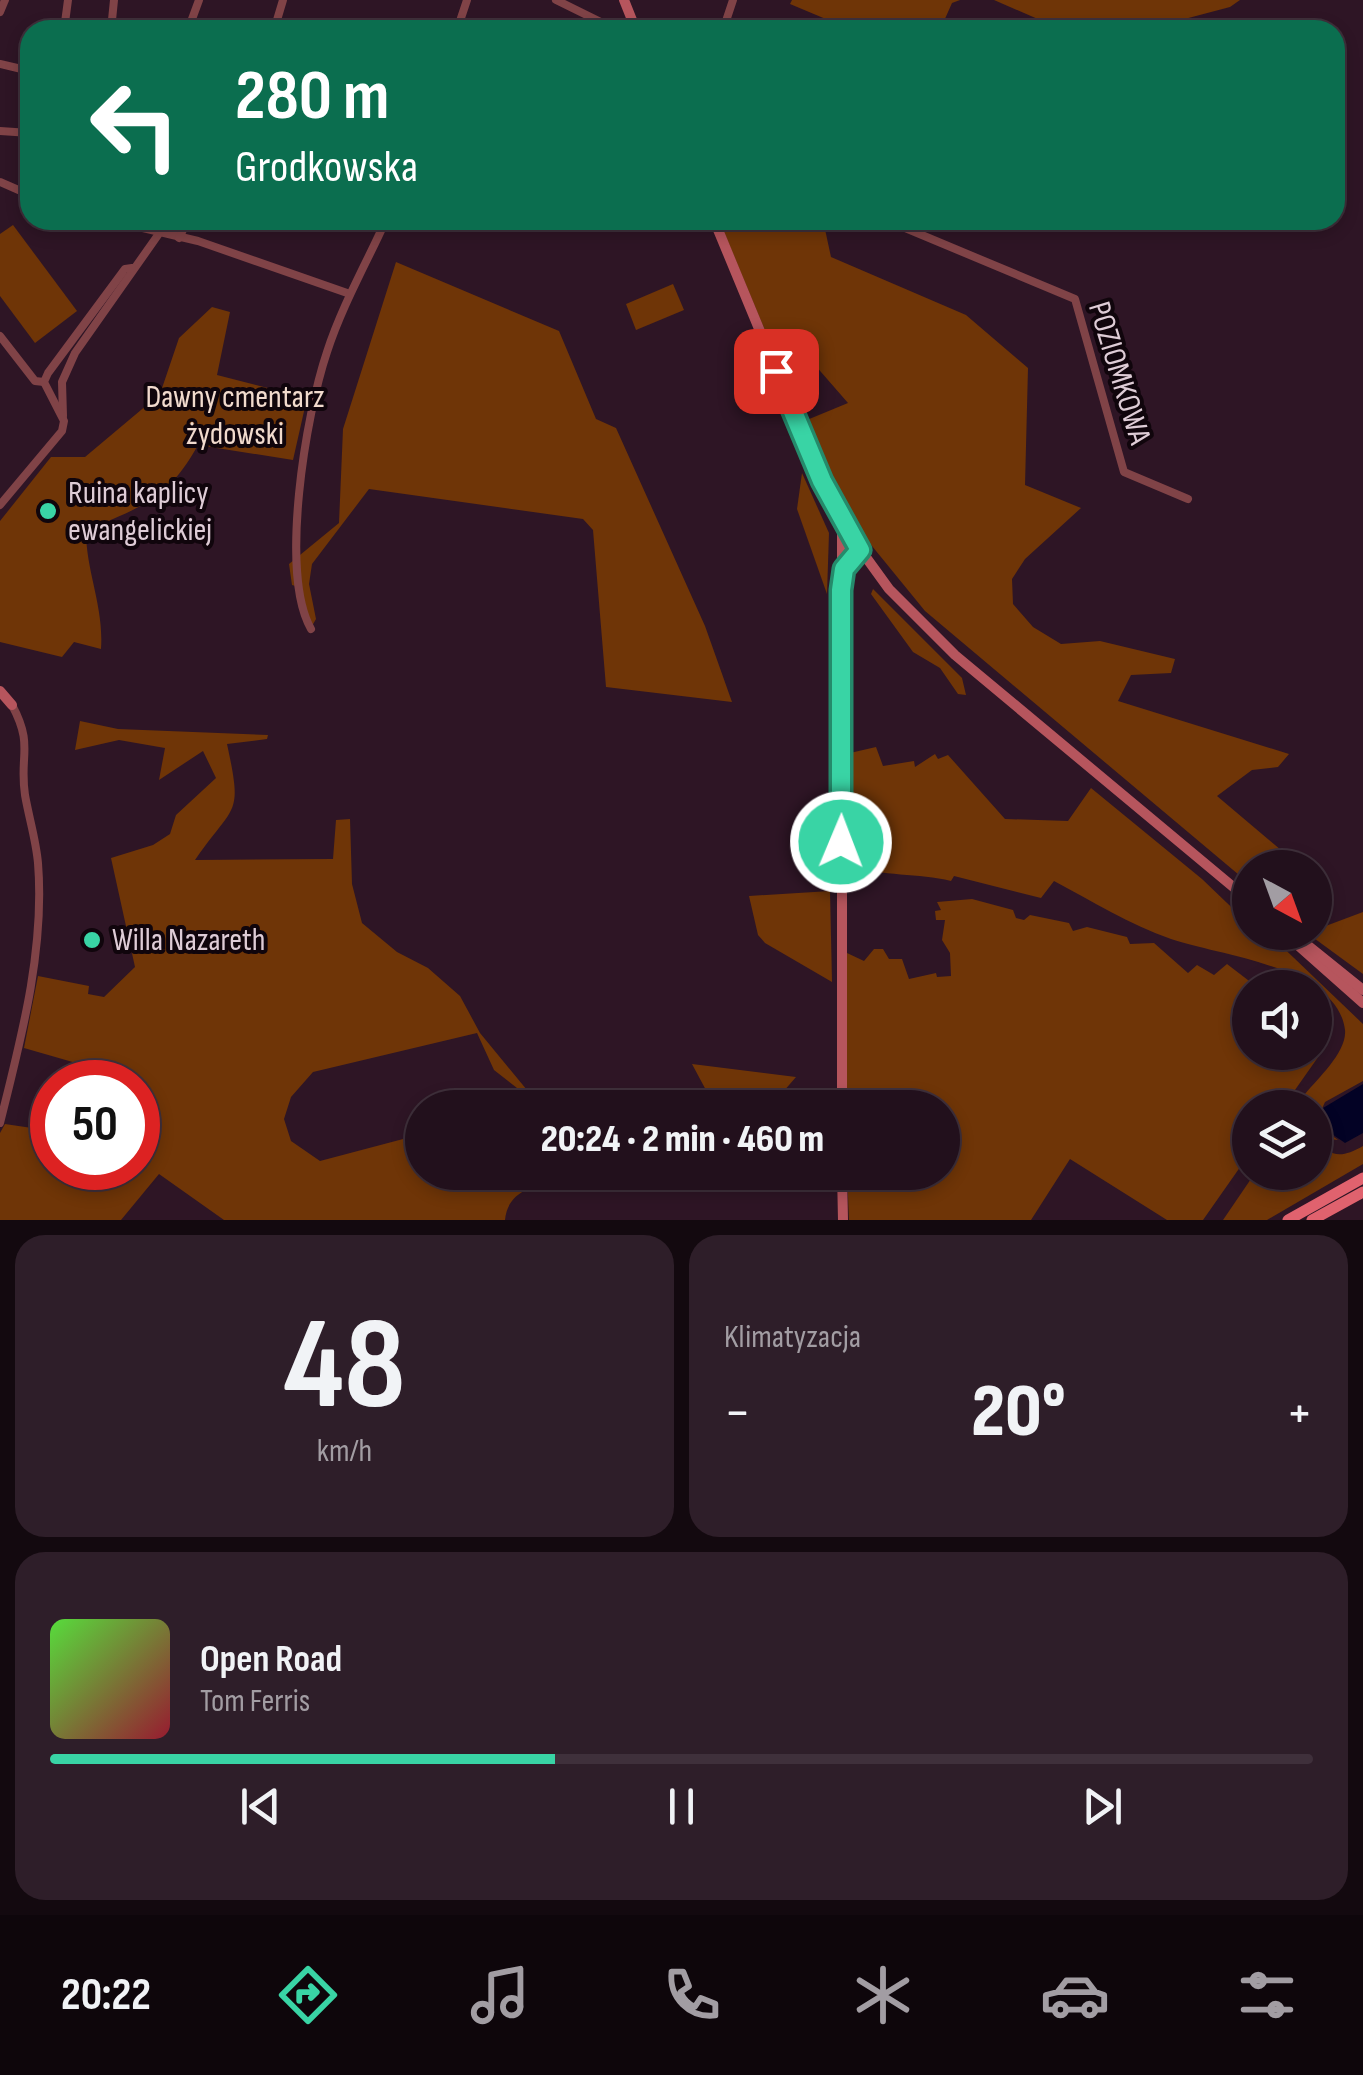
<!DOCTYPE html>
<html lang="pl">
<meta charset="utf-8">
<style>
body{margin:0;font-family:"Sofia Sans Condensed",sans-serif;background:#2e1e29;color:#f1f3f6;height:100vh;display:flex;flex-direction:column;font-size:38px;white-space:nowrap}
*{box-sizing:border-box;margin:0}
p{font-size:32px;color:#a29da3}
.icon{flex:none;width:55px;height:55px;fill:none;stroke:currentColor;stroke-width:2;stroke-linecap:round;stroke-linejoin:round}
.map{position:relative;height:1220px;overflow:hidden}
.sheet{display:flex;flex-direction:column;gap:15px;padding:15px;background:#13090f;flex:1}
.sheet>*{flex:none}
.banner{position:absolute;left:20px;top:20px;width:1325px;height:210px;border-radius:30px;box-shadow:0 5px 15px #0003,0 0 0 2px #3f303b;background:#0b6e4f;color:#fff;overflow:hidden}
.needle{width:65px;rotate:139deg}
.buttons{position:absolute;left:1232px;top:850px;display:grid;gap:20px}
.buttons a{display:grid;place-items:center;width:100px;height:100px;border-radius:50%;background:#22101c;box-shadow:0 5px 15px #0003,0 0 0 2px #3f303b;font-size:50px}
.speed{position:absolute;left:30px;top:1060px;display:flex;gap:20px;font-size:50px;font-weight:700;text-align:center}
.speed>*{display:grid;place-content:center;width:130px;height:130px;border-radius:50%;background:#22101c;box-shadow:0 5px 15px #0003,0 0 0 2px #3f303b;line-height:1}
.speed .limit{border:15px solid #d22;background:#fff;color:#111}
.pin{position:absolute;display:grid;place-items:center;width:85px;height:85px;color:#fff;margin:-42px;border-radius:20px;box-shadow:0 5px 15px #0006}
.me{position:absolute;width:110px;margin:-55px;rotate:1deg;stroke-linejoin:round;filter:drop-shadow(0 0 8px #0008)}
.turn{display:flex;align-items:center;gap:35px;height:210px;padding:0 50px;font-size:45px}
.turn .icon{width:130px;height:130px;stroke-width:2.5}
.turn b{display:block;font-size:70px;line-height:85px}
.big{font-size:75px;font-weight:800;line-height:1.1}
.sheet .widget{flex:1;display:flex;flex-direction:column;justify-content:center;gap:15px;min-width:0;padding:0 35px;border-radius:30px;background:#2e1e29}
.sheet .dial{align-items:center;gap:0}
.dial b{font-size:130px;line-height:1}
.song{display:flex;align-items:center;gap:30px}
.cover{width:120px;height:120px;border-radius:15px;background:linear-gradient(135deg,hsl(110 70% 55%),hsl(350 70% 35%))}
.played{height:10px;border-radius:5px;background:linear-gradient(90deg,#39d4a5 40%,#3f303b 40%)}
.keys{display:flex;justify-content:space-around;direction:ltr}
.heat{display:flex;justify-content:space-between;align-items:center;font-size:55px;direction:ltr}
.sheet .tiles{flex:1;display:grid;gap:15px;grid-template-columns:1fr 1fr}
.widget:last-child{grid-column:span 2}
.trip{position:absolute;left:405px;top:1090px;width:555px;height:100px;border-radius:50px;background:#22101c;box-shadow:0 5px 15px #0003,0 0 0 2px #3f303b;font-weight:800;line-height:100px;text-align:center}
.tab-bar{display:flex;height:160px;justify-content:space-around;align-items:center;background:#0e060b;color:#a29da3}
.tab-bar .icon{width:70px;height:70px}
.tab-bar .selected{color:#39d4a5}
.tab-bar b{font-size:45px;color:#f1f3f6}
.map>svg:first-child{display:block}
.green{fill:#6f3507}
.water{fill:#030225}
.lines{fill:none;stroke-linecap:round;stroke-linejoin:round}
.street{stroke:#804347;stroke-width:8}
.secondary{stroke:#b6555d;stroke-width:10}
.primary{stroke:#e0626e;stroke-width:11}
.route-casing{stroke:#258a6b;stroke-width:25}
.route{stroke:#39d4a5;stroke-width:18}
.poi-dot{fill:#39d4a5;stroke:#10050c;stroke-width:4}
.labels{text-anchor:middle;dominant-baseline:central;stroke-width:8;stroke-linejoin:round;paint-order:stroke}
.street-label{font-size:32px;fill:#deccd6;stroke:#10050c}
.park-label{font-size:32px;fill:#f1dacd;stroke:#10050c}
.poi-label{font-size:32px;fill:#deccd6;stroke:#10050c;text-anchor:start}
</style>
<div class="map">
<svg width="1363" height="1220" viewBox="0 0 1363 1220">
<rect width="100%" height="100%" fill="#2e1525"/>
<g class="green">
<polygon points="792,0 960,0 952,3 940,30 852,30 790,4"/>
<polygon points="994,0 1240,0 1230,7 1143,30 1063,30"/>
<polygon points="719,220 823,220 831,257 966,315 1028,368 1025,485 1081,508 1025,559 1012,579 1013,604 1033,627 1061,644 1100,641 1175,659 1171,673 1131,675 1118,701 1289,754 1278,767 1252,770 1217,796 1288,856 1309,867 1270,864 1250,868 1245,880 925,611 863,535 802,422 848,403 794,341 766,333"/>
<polygon points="13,225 77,311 35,343 0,296 0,234"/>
<polygon points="396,262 559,331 596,419 616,428 705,626 732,702 606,687 593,530 583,519 369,489 312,564 309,584 316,619 312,626 299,587 292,585 289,564 339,523 343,429"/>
<polygon points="673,284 684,310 636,330 626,304"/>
<path d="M212,307L230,312L217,375L307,398L293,460L198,445C167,501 141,506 86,531C86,572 104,606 101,649L74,642L62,657L0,642V521L51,457H85L160,394L179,338Z"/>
<polygon points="802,473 829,533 827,594 797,509"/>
<polygon points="873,589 962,678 966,695 958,694 940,668 913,652 871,594"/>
<path d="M80,721L118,729L268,735L267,739L227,744C243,818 235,802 195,860L333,859L336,820L350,819L352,884L362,923L397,952L428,968L460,996L480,1033L541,1107H519L535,1102L494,1070L477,1033L313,1072L291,1097L284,1119L291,1141L320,1161L422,1134V1172L575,1173L578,1186C548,1181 508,1185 505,1220H224L159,1174L121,1220H0V1133L5,1124L52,1131V1168H138V1082H81L83,1065L24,1048L38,976L89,986L88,994L104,997L135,967L111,858L153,845L170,834L176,815L216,778L203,751L159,780L165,748L119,740L75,750Z"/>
<path d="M876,747L883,766L914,761L915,767L935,754L938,759L948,755L1005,819L1068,821L1091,788L1202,879L1250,925V932L1268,933L1363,1024V1081L1325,1102L1321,1111L1331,1135L1338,1140L1330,1139L1305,1094C1318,1078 1347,1052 1345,1030C1337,966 1220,956 1171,939C1130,925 1092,901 1054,881L1041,898L954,876L951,881C919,873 881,876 853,867L850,753Z"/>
<polygon points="830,891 832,982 765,943 758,935 749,896"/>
<polygon points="972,899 1013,910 1016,918 1024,920 1030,915 1069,923 1073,931 1087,927 1127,937 1130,944 1154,943 1188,973 1197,965 1214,975 1227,964 1257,987 1250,988 1250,1052 1315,1052 1315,1033 1328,1043 1283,1107 1250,1108 1250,1153 1203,1220 1167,1220 1070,1159 1031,1220 849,1220 847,1173 942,1172 942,1108 847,1107 847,953 864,961 874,949 883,949 889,959 902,959 909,979 936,973 937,977 951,976 950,953 942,940 945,920 936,920 935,911 941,910 937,902"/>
<polygon points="1363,912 1363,974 1307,933"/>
<polygon points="692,1064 796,1077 770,1107 707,1107 707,1092"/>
<path d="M1315,1134C1329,1158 1340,1159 1363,1146V1164L1267,1220H1223L1255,1173L1315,1172Z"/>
</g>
<polygon class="water" points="1363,1084 1363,1133 1345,1143 1332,1134 1323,1108"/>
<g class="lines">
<g class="street">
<polyline points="556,0 617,30"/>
<polyline points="0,12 5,0"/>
<polyline points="64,30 68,0"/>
<polyline points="111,30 114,0"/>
<polyline points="188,30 199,0"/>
<polyline points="274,30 283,0"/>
<polyline points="457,30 467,0"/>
<polyline points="723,30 733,0"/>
<polyline points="0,64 30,71"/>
<polyline points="0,131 30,133"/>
<polyline points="0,182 30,195"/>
<polyline points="109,220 198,241 350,294"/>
<polyline points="886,220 1075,299 1124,472 1188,499"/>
<polyline points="179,238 188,220"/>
<polyline points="0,336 35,381 44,382"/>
<polyline points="63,416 62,382 75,353 158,235"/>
<polyline points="0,505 62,431 64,421 44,382 48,373 125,269 132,268"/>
<path d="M311,629C279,573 306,414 327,352C342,306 366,264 386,220"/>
<path d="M0,1123C21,1039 45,950 38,863C36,840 29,818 25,795C19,755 34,746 12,705"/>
</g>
<g class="secondary">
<polyline points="624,0 636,30"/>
<polyline points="714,220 822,481 860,549 889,589 955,655 1250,901"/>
<polyline points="842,520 842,1108"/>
<polyline points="842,577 860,549"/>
<polyline points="0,691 12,705"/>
<polyline points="1283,932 1363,1003"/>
<polyline points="1291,932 1363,990"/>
<polyline points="842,1172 843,1220"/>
</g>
<g class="primary">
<polyline points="1288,1220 1363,1178"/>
<polyline points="1312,1220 1363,1192"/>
</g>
</g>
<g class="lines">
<g class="route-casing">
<polyline id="route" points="776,371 822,481 860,550 844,569 841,590 841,842"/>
</g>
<use href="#route" class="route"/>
</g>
<g class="poi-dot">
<circle cx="48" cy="511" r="10"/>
<circle cx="92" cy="940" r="10"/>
</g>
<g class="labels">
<g class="street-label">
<text transform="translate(1119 373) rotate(73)">POZIOMKOWA</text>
</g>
<g class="park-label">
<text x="235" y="397">Dawny cmentarz<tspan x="235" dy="37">żydowski</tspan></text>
</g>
<g class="poi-label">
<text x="68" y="493">Ruina kaplicy<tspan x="68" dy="37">ewangelickiej</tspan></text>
<text x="112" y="940">Willa Nazareth</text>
</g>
</g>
</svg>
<div class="buttons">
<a><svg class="needle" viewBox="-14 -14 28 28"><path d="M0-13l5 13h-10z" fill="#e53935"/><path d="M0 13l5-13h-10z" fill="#a29da3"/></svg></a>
<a><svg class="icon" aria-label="sound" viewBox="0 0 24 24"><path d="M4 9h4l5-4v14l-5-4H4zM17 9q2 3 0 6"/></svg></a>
<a><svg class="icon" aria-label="layers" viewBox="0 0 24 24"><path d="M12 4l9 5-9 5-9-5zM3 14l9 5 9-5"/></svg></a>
</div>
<div class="speed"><div class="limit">50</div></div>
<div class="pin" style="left:776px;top:371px;background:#d93025"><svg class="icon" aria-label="arrive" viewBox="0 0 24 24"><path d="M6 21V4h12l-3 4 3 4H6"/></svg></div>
<svg class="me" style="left:841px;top:842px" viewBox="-20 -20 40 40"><circle r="17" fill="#39d4a5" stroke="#fff" stroke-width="3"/><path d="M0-11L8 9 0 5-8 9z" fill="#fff"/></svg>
<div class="trip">20:24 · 2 min · 460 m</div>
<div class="banner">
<div class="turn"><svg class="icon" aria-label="left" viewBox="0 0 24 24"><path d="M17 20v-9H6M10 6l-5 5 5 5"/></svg><div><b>280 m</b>Grodkowska</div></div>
</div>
</div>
<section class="sheet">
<div class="tiles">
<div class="widget dial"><b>48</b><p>km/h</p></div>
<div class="widget"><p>Klimatyzacja</p>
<div class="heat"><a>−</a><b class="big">20°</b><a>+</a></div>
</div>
<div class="widget">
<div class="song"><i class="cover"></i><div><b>Open Road</b><p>Tom Ferris</p></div></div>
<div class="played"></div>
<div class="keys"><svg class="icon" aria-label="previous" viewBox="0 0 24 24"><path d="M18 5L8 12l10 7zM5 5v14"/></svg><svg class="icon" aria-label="pause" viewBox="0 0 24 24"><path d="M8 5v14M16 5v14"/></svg><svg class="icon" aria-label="next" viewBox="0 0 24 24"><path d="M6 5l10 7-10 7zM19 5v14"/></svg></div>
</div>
</div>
</section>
<nav class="tab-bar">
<b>20:22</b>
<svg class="icon selected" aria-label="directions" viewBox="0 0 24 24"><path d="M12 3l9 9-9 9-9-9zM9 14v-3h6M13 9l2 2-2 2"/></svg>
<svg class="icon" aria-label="music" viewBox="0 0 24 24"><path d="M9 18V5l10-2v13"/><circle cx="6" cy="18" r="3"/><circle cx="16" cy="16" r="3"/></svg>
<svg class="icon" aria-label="phone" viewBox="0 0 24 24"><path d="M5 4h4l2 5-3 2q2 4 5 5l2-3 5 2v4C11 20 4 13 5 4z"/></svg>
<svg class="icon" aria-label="climate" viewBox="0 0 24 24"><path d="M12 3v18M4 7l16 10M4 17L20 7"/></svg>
<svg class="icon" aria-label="car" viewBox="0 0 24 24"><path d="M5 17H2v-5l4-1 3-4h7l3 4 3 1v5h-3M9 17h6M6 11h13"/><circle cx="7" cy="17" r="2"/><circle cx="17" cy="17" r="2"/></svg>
<svg class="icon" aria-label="filters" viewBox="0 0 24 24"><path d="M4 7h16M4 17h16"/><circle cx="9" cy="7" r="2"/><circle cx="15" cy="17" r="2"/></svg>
</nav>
